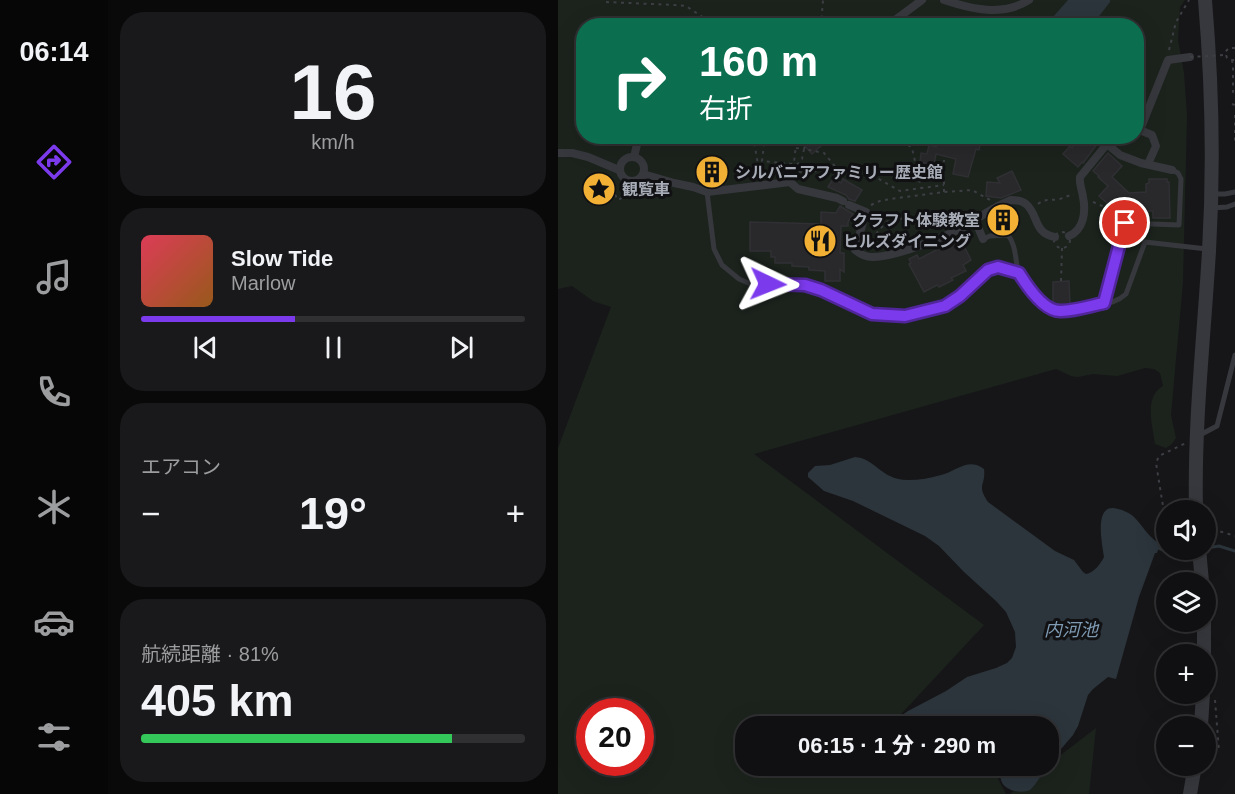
<!DOCTYPE html>
<html lang="ja">
<meta charset="utf-8">
<style>
body{margin:0;font-family:Arial,"Noto Sans JP",sans-serif;background:#19191b;color:#f1f3f6;height:100vh;display:flex;flex-direction:column;font-size:22px;white-space:nowrap}
*{box-sizing:border-box;margin:0}
p{font-size:20px;color:#9c9d9f}
.icon{flex:none;width:33px;height:33px;fill:none;stroke:currentColor;stroke-width:2;stroke-linecap:round;stroke-linejoin:round}
.map{position:relative;flex:1;overflow:hidden}
.side{display:flex;flex-direction:column;gap:12px;padding:12px;background:#09090a;width:450px}
.side>*{flex:none}
.guide{position:absolute;left:18px;top:18px;width:568px;height:126px;border-radius:24px;box-shadow:0 6px 24px #0002,0 0 0 2px #303032;background:#0b6e4f;color:#fff;overflow:hidden}
.buttons{position:absolute;left:598px;top:500px;display:grid;gap:12px}
.buttons a{display:grid;place-items:center;width:60px;height:60px;border-radius:50%;background:#101012;box-shadow:0 6px 24px #0002,0 0 0 2px #303032;font-size:30px}
.speed{position:absolute;left:18px;top:698px;display:flex;gap:12px;font-size:30px;font-weight:700;text-align:center}
.speed>*{display:grid;place-content:center;width:78px;height:78px;border-radius:50%;background:#101012;box-shadow:0 6px 24px #0002,0 0 0 2px #303032;line-height:1}
.speed .limit{border:9px solid #d22;background:#fff;color:#111}
.pin{position:absolute;display:grid;place-items:center;width:51px;height:51px;color:#fff;margin:-26px;border:3px solid #fff;border-radius:50%;box-shadow:0 2px 6px #0007}
.me{position:absolute;width:66px;margin:-33px;rotate:92deg;stroke-linejoin:round;filter:drop-shadow(0 0 4px #0008)}
.turn{display:flex;align-items:center;gap:21px;height:126px;padding:0 24px;font-size:27px}
.turn .icon{width:78px;height:78px;stroke-width:2.5}
.turn b{display:block;font-size:42px;line-height:51px}
.big{font-size:45px;font-weight:700;line-height:1.1}
.side .tile{flex:1;display:flex;flex-direction:column;justify-content:center;gap:9px;min-width:0;padding:0 21px;border-radius:24px;background:#19191b}
.side .dial{align-items:center;gap:0}
.dial b{font-size:78px;line-height:1}
.song{display:flex;align-items:center;gap:18px}
.cover{width:72px;height:72px;border-radius:9px;background:linear-gradient(135deg,hsl(350 70% 55%),hsl(30 70% 35%))}
.played{height:6px;border-radius:3px;background:linear-gradient(90deg,#7c3aed 40%,#303032 40%)}
.keys{display:flex;justify-content:space-around;direction:ltr}
.heat{display:flex;justify-content:space-between;align-items:center;font-size:33px;direction:ltr}
.charge{height:9px;border-radius:4px;background:linear-gradient(90deg,#34c759 81%,#303032 0)}
.trip{position:absolute;left:177px;top:716px;width:324px;height:60px;border-radius:24px;background:#101012;box-shadow:0 6px 24px #0002,0 0 0 2px #303032;font-weight:700;line-height:60px;text-align:center}
main{display:flex;flex:1;min-height:0}
.tab-bar{display:flex;flex-direction:column;width:108px;justify-content:space-around;align-items:center;background:#060607;color:#9c9d9f}
.tab-bar .icon{width:42px;height:42px}
.tab-bar .active{color:#7c3aed}
.tab-bar b{font-size:27px;color:#f1f3f6}
.map>svg:first-child{display:block}
.green{fill:#1c231d;fill-rule:evenodd}
.water{fill:#2c353c}
.lines{fill:none;stroke-linecap:round;stroke-linejoin:round}
.stream{stroke:#2c353c;stroke-width:3}
.building{fill:#29292c;stroke:#303034;stroke-width:1.5}
.path{stroke:#3d3f44;stroke-width:2;stroke-dasharray:3 4.5;stroke-linecap:butt}
.service{stroke:#37383d;stroke-width:5}
.pedestrian{stroke:#37383d;stroke-width:8}
.tertiary{stroke:#37383d;stroke-width:14}
.path-bridge{stroke:#3d3f44;stroke-width:2;stroke-dasharray:3 4.5;stroke-linecap:butt}
.route-casing{stroke:#51269a;stroke-width:15}
.route{stroke:#7c3aed;stroke-width:10}
.labels{text-anchor:middle;dominant-baseline:central;stroke-width:6;stroke-linejoin:round;paint-order:stroke}
.poi-label{font-size:16px;font-weight:bold;fill:#a8adb8;stroke:#111113;text-anchor:start}
.water-label{font-size:18px;font-style:italic;fill:#7f9bb3;stroke:#111113}
</style>
<main>
<nav class="tab-bar">
<b>06:14</b>
<svg class="icon active" aria-label="directions" viewBox="0 0 24 24"><path d="M12 3l9 9-9 9-9-9zM9 14v-3h6M13 9l2 2-2 2"/></svg>
<svg class="icon" aria-label="music" viewBox="0 0 24 24"><path d="M9 18V5l10-2v13"/><circle cx="6" cy="18" r="3"/><circle cx="16" cy="16" r="3"/></svg>
<svg class="icon" aria-label="phone" viewBox="0 0 24 24"><path d="M5 4h4l2 5-3 2q2 4 5 5l2-3 5 2v4C11 20 4 13 5 4z"/></svg>
<svg class="icon" aria-label="climate" viewBox="0 0 24 24"><path d="M12 3v18M4 7l16 10M4 17L20 7"/></svg>
<svg class="icon" aria-label="car" viewBox="0 0 24 24"><path d="M5 17H2v-5l4-1 3-4h7l3 4 3 1v5h-3M9 17h6M6 11h13"/><circle cx="7" cy="17" r="2"/><circle cx="17" cy="17" r="2"/></svg>
<svg class="icon" aria-label="filters" viewBox="0 0 24 24"><path d="M4 7h16M4 17h16"/><circle cx="9" cy="7" r="2"/><circle cx="15" cy="17" r="2"/></svg>
</nav>
<section class="side">
<div class="tile dial"><b>16</b><p>km/h</p></div>
<div class="tile">
<div class="song"><i class="cover"></i><div><b>Slow Tide</b><p>Marlow</p></div></div>
<div class="played"></div>
<div class="keys"><svg class="icon" aria-label="previous" viewBox="0 0 24 24"><path d="M18 5L8 12l10 7zM5 5v14"/></svg><svg class="icon" aria-label="pause" viewBox="0 0 24 24"><path d="M8 5v14M16 5v14"/></svg><svg class="icon" aria-label="next" viewBox="0 0 24 24"><path d="M6 5l10 7-10 7zM19 5v14"/></svg></div>
</div>
<div class="tile"><p>エアコン</p>
<div class="heat"><a>−</a><b class="big">19°</b><a>+</a></div>
</div>
<div class="tile"><p>航続距離 · 81%</p><b class="big">405 km</b><div class="charge"></div></div>
</section>
<div class="map">
<svg width="677" height="794" viewBox="0 0 677 794">
<rect width="100%" height="100%" fill="#161618"/>
<g class="green">
<path d="M0,0H627L622,7L620,40L626,73L629,115L625,282L613,415L618,438L614,444L608,448L597,444C595,427 585,397 605,386L602,373L596,369L587,368L559,376L535,374L520,377L513,376L498,369L196,454L426,625L332,726H188V765H433L448,794H0V448L53,307L35,301L14,286L0,289ZM26,26H579V136H26ZM32,711H82V762H32Z"/>
<polygon points="538,728 531,794 452,794"/>
</g>
<g class="water">
<polygon points="510,0 552,0 552,2 535,24 535,25 488,25"/>
<path d="M297,457C317,458 324,481 351,480C361,480 373,478 383,475C399,471 410,457 426,469C428,486 418,484 430,502L497,551L516,560L525,572L528,574C536,573 543,563 546,557C544,543 535,501 560,509C565,510 572,513 576,517C586,527 589,536 602,544L599,553H597L581,597L558,679L550,677L535,689L530,695L520,726L515,735L491,763L490,726H342L341,723L343,716L350,711L388,691L409,677L438,668L449,663L454,658L458,647L457,632L448,612L438,601L406,572L381,546L367,536L295,501L266,491L250,477V473L257,466L272,465Z"/>
<path d="M445,765H489C484,773 479,784 472,790C463,794 446,791 443,780C442,775 444,770 445,765Z"/>
</g>
<g class="lines">
<g class="stream">
<polyline points="598,547 611,553 638,549"/>
<polyline points="648,548 661,546 677,551"/>
</g>
</g>
<g class="building">
<polygon points="253,136 274,136 254,154 245,144"/>
<polygon points="406,136 423,139 421,150 418,149 410,177 395,174 398,159 378,154 376,165 362,162 363,153 369,154 371,145 378,147 380,139 402,143 405,143"/>
<polygon points="524,136 545,136 525,163 524,162 520,167 505,154 512,146 514,148"/>
<polygon points="550,153 564,166 554,177 571,193 588,192 588,184 591,183 591,179 609,179 609,182 611,182 612,218 595,218 595,211 565,211 555,202 552,206 541,196 550,186 540,177 541,176 535,171"/>
<polygon points="454,171 463,190 443,198 428,196 429,182 442,183 439,178"/>
<polygon points="275,179 283,183 285,179 304,190 297,201 291,199 288,195 270,187"/>
<polygon points="282,206 295,214 290,222 290,226 283,226 282,253 286,253 286,272 282,269 282,281 267,281 267,271 251,270 251,267 234,266 234,263 217,263 217,257 213,257 213,251 192,251 192,222 263,224 263,212 278,213"/>
<polygon points="450,212 450,217 457,215 459,223 453,224 453,227 432,230 431,219 441,213"/>
<polygon points="402,238 413,260 405,265 408,271 393,278 395,280 381,287 379,285 366,292 351,264 353,263 351,259 359,255 361,259 384,247 383,244 392,240 393,242"/>
<polygon points="511,281 512,305 495,304 495,282"/>
</g>
<g class="lines">
<g class="path">
<polyline points="48,2 117,5 128,6 158,26"/>
<polyline points="263,26 265,0"/>
<polyline points="677,48 671,48 667,52 669,58 674,60 677,60"/>
<polyline points="611,50 618,22 631,0"/>
<polyline points="674,60 675,66 675,92 677,93"/>
<polyline points="674,104 677,105"/>
<polyline points="677,115 677,145"/>
<polyline points="195,136 202,176"/>
<polyline points="207,136 204,161 235,164 236,162 239,136"/>
<polyline points="338,136 354,148 363,188"/>
<polyline points="238,148 246,149 250,136"/>
<polyline points="237,172 238,166 244,159 246,149 266,153 280,170"/>
<polyline points="234,174 237,172 303,169 342,191 386,185"/>
<polyline points="46,175 60,200 87,185"/>
<polyline points="386,192 386,160"/>
<polyline points="535,202 551,209 561,216"/>
<path d="M480,204C487,198 492,201 501,199C507,198 509,195 516,195"/>
<polyline points="313,205 322,201 332,199 386,192 414,190 432,200"/>
<circle cx="366" cy="223" r="5"/>
<polyline points="371,222 399,216 403,218"/>
<circle cx="504" cy="240" r="8"/>
<circle cx="314" cy="237" r="4"/>
<path d="M318,234C333,215 338,216 361,223"/>
<polyline points="503,281 504,248"/>
<polyline points="609,511 605,506 598,463 601,456 628,443"/>
<polyline points="648,527 677,536"/>
<polyline points="657,700 661,751"/>
</g>
<g class="service">
<polyline points="149,192 156,249 164,265 181,279 195,285 210,284 247,285 263,290 314,314 347,316 387,306 401,296 430,270 440,267 461,273"/>
<polyline points="655,194 667,194 677,192"/>
<polyline points="653,208 669,207 677,204"/>
<path d="M425,239L432,236L450,235C458,245 457,258 460,270C463,283 488,311 502,312C510,312 521,308 529,307C545,303 556,305 568,294L587,242L649,249"/>
<polyline points="546,303 567,223 621,225 623,179 620,173 614,170"/>
<polyline points="640,436 659,426 677,355"/>
</g>
<g class="pedestrian">
<path d="M386,0C413,9 445,17 471,0"/>
<polyline points="329,26 364,0"/>
<polyline points="579,129 594,135 598,146 590,164"/>
<polyline points="582,130 610,60 632,57"/>
<polyline points="555,136 549,144 562,155 583,163 614,170"/>
<polyline points="0,153 14,153 30,157 61,170"/>
<circle cx="74" cy="169" r="12"/>
<polyline points="76,157 81,136"/>
<polyline points="85,174 116,183 135,187 149,192 232,182 240,189 279,198 285,201"/>
<path d="M291,205L308,212L297,250C302,254 308,257 314,257C336,258 388,236 408,226C415,222 421,217 428,213C436,208 444,204 453,200C458,200 464,201 468,204C481,215 475,233 497,237"/>
<polyline points="417,220 425,239"/>
<path d="M511,236C526,230 528,211 525,197C524,189 521,184 522,177L549,144"/>
</g>
<g class="tertiary">
<path d="M638,510C636,423 646,337 651,251C656,167 654,83 647,0"/>
<polyline points="641,549 644,582"/>
<polyline points="646,654 646,621"/>
<polyline points="643,726 645,693"/>
<polyline points="632,794 637,765"/>
</g>
<polyline class="path-bridge" points="632,57 667,55"/>
</g>
<g class="lines">
<g class="route-casing">
<path id="route" d="M210,284L247,285L263,290L314,314L347,316L387,306L402,296L430,270L440,267L461,273C469,286 486,312 503,311C517,311 532,306 546,303L567,223"/>
</g>
<use href="#route" class="route"/>
</g>
<defs>
<g id="building-disc" transform="scale(1.725)"><circle r="9.5" fill="#f2b134" stroke="#111113"/><path d="M-4-6H4V6H1V3H-1V6H-4ZM-2.5-4.3h1.7v1.8h-1.7ZM.8-4.3h1.7v1.8H.8ZM-2.5-1h1.7V.8h-1.7ZM.8-1h1.7V.8H.8Z" fill="#111"/></g>
<g id="sight-disc" transform="scale(1.725)"><circle r="9.5" fill="#f2b134" stroke="#111113"/><path d="M0-6L1.8-2.2L6-1.7L2.9 1.2L3.7 5.4L0 3.3L-3.7 5.4L-2.9 1.2L-6-1.7L-1.8-2.2Z" fill="#111"/></g>
<g id="restaurant-disc" transform="scale(1.725)"><circle r="9.5" fill="#f2b134" stroke="#111113"/><path d="M-5-6h1v4h1v-4h1v4h1v-4h1v5L-1.5 .5V6h-2V.5L-5-1ZM5-6V6H3V1.5H1.5Q1.5-4 5-6Z" fill="#111"/></g>
</defs>
<g fill-rule="evenodd">
<use href="#building-disc" x="154" y="172"/>
<use href="#sight-disc" x="41" y="189"/>
<use href="#building-disc" x="445" y="220"/>
<use href="#restaurant-disc" x="262" y="241"/>
</g>
<g class="labels">
<g class="poi-label">
<text x="177" y="172">シルバニアファミリー歴史館</text>
<text x="64" y="189">観覧車</text>
<text x="422" y="220" text-anchor="end">クラフト体験教室</text>
<text x="285" y="241">ヒルズダイニング</text>
</g>
<g class="water-label">
<text x="513" y="630">内河池</text>
</g>
</g>
</svg>
<div class="buttons">
<a><svg class="icon" aria-label="sound" viewBox="0 0 24 24"><path d="M4 9h4l5-4v14l-5-4H4zM17 9q2 3 0 6"/></svg></a>
<a><svg class="icon" aria-label="layers" viewBox="0 0 24 24"><path d="M12 4l9 5-9 5-9-5zM3 14l9 5 9-5"/></svg></a>
<a>+</a>
<a>−</a>
</div>
<div class="speed"><div class="limit">20</div></div>
<div class="pin" style="left:567px;top:223px;background:#d93025"><svg class="icon" aria-label="arrive" viewBox="0 0 24 24"><path d="M6 21V4h12l-3 4 3 4H6"/></svg></div>
<svg class="me" style="left:210px;top:284px" viewBox="-20 -20 40 40"><path d="M0-17L14 15 0 8-14 15z" fill="#7c3aed" stroke="#fff" stroke-width="4"/></svg>
<div class="trip">06:15 · 1 分 · 290 m</div>
<div class="guide">
<div class="turn"><svg class="icon" aria-label="right" viewBox="0 0 24 24"><path d="M7 20v-9h11M14 6l5 5-5 5"/></svg><div><b>160 m</b>右折</div></div>
</div>
</div>
</main>
